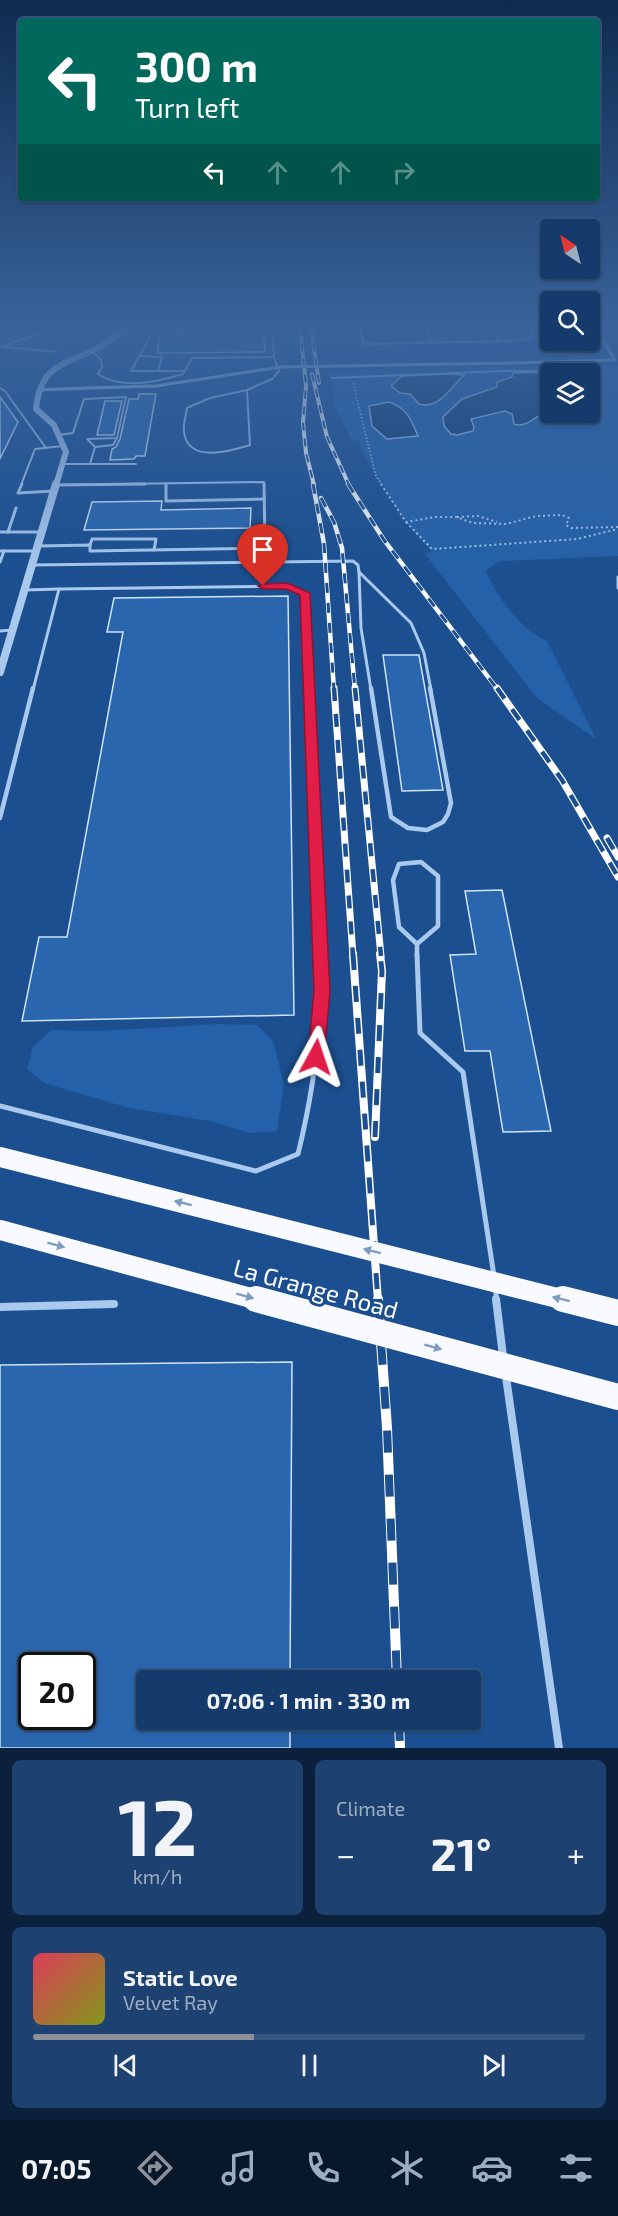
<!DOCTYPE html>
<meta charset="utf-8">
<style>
body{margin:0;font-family:"Exo 2",sans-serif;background:#1d4271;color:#f1f3f6;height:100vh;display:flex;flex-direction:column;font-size:22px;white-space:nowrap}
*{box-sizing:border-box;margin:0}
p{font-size:20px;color:#9dadc1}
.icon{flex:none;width:33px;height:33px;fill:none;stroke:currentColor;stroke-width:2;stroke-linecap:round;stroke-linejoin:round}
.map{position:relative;height:1748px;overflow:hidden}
.sheet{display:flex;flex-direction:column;gap:12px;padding:12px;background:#0b203b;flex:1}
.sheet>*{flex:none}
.hud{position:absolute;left:18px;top:18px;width:582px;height:183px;border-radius:6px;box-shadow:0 2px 4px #0004,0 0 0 2px #33557e;background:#00695c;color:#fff;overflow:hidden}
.needle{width:39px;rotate:325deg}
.fabs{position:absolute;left:540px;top:219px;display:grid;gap:12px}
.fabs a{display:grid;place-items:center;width:60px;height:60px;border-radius:6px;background:#143b6b;box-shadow:0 2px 4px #0004,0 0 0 2px #33557e;font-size:30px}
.speed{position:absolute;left:18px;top:1652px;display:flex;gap:12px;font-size:30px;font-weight:700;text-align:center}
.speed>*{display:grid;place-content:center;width:78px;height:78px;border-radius:50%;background:#143b6b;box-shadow:0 2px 4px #0004,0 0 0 2px #33557e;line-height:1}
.speed .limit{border:3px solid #111;border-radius:9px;background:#fff;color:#111}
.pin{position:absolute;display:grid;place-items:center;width:51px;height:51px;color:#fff;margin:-62px -26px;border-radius:50% 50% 50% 0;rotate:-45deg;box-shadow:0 0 6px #0007}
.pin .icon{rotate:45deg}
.me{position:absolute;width:66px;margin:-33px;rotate:5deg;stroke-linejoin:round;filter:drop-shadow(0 0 4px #0008)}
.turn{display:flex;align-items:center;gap:21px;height:126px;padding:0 18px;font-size:27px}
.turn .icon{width:78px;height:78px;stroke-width:2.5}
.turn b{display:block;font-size:42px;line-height:51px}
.lanes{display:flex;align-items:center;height:57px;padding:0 18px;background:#0003;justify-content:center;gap:30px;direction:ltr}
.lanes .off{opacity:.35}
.big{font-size:45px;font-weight:700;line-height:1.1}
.sheet .widget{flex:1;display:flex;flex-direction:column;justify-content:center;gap:9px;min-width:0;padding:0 21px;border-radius:9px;background:#1d4271}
.sheet .dial{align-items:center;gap:0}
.dial b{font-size:78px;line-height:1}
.song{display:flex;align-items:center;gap:18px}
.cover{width:72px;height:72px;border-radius:9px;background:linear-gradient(135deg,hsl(350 70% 55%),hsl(70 70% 35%))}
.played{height:6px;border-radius:3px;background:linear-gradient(90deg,#8c9099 40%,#33557e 40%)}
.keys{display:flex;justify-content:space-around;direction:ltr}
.heat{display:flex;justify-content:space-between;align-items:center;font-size:33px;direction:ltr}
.sheet .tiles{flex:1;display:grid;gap:12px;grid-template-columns:1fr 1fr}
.widget:last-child{grid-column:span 2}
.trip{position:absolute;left:136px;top:1670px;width:345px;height:60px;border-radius:6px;background:#143b6b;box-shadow:0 2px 4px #0004,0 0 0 2px #33557e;font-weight:700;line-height:60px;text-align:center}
.tab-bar{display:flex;height:96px;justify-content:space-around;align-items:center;background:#08182b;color:#9dadc1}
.tab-bar .icon{width:42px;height:42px}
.tab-bar .on{color:#8c9099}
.tab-bar b{font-size:27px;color:#f1f3f6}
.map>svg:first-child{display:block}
.green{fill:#2461a8;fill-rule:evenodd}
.water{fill:#123a6d;stroke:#9cc4f0;stroke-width:1.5}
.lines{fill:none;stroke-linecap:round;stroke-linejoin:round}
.stream{stroke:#9cc4f0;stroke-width:2}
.building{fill:#2a66ad;stroke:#cfe3fa;stroke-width:1.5;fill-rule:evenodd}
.path-far1{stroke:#a9c9ee;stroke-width:1.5;stroke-dasharray:1.5 2;stroke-linecap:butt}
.path{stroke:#a9c9ee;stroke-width:2;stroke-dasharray:2 3;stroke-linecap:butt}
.service-far4{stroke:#a9c9ee;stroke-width:2}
.service-far3{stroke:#a9c9ee;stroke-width:3}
.service-far2{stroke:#a9c9ee;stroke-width:4.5}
.service-far1{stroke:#a9c9ee;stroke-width:5}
.service{stroke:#a9c9ee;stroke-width:8}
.minor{stroke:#a9c9ee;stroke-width:3}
.tertiary-far1{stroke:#a9c9ee;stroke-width:6}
.tertiary{stroke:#a9c9ee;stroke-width:8}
.rail-far4-casing{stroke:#fff;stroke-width:4}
.rail-far3-casing{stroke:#fff;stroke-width:4.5}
.rail-far2-casing{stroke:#fff;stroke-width:7}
.rail-far1-casing{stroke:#fff;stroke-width:8}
.rail-casing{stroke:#fff;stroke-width:10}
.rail-far4{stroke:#1b4f8f;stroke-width:2;stroke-dasharray:8;stroke-linecap:butt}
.rail-far3{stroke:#1b4f8f;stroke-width:3;stroke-dasharray:10;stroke-linecap:butt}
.rail-far2{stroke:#1b4f8f;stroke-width:4.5;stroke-dasharray:13;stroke-linecap:butt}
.rail-far1{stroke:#1b4f8f;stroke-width:5;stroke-dasharray:16;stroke-linecap:butt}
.rail{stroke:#1b4f8f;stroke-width:8;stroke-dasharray:22;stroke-linecap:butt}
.minor-bridge{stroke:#a9c9ee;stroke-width:3}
.trunk-bridge-far1{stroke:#f8faff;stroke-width:20}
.trunk-bridge{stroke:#f8faff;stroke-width:26}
.oneway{fill:#7e9cc1}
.route{fill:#e11d48;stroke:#92132f;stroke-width:1.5}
.labels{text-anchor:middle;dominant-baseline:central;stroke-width:6;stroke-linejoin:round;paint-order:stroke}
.near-street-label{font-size:24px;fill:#fff;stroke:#1b4f8f}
</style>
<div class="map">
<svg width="618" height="1748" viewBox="0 0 618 1748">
<rect width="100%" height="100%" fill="#1b4f8f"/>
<g class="green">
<path d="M618,365V556L500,561L485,571C500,599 517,627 547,641L596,739L537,698L424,553L432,552C398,515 379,487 358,441H352L334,404L332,382L326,370ZM550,374H590V412H550Z"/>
<polygon points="220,1024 257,1025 273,1041 284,1084 277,1131 250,1133 210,1121 129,1108 44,1083 27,1069 33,1047 51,1030 99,1031"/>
</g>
<g class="water">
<path d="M557,372L550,374V409C538,413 528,429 514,424L512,414L505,411L471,419L474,427L473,431L457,435L451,434L444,426L443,417L462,399L497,387V382L512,377L513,373Z"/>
<path d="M449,374L464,375C451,387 439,410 419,404L410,394L400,393L391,386L402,376Z"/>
<path d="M389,402C407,408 411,419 418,436L387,439L372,426L369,406Z"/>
</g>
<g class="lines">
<polyline class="stream" points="332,378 503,371 602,372"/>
</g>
<g class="building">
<polygon points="263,328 265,352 157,353 161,330"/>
<polygon points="139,394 156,394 145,456 136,456 134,459 110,460 112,449 116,447 120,439 129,399 138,399"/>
<polygon points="0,397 18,422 0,459"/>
<polygon points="105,401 122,401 114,435 97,435"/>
<polygon points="162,501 161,510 251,508 250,528 84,530 92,502"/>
<polygon points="288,596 294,1015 22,1021 39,937 67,937 123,632 107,632 114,598"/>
<polygon points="383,655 419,655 443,790 402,791"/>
<polygon points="502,890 551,1131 503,1132 490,1051 465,1051 450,955 476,954 465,891"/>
<path d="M292,1362L290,1680H147V1719H290V1748H0V1365ZM32,1665H82V1716H32Z"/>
</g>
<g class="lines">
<polyline class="path-far1" points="353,383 376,476 382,485"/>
<g class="path">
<polyline points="381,484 406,522 435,517 456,517 473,523 506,524 536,516 562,515 569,518 566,525 571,528 618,527"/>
<polyline points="457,517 478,516 497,522"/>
<polyline points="406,522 432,549 577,539 618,529"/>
</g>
<g class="service-far4">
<polyline points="360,327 363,344 513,341 530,338 534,332 532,327"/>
<polyline points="426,327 432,343"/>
<polyline points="492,327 499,342"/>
<polyline points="84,332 98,327"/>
<polyline points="151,335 131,371 185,371"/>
<polyline points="0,347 59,327"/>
<polyline points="3,347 57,352"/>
<path d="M91,351L101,359L102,367L98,374C122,390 157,382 183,374L192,358L274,357L272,327"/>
<polyline points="140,356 162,357 158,371"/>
<polyline points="0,388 5,391 46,448"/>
<path d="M247,390L250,445C231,451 188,464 184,432C183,424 186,416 187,408L210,398Z"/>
<polyline points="247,390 272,379 279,371 274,357"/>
<polyline points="58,435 73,433 84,399 126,397 117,438 87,439 95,447 90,464"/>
<polyline points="95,447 113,445 117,438"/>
<polyline points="62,464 136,464"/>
<polyline points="21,485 35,449 63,446"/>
<polyline points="56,485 264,482 264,485"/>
</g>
<g class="service-far3">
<polyline points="22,484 18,493 54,491"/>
<polyline points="166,484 166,501 264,499"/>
<polyline points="56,485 145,484"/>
<polyline points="0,532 42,532"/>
<polyline points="8,532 16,508"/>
<polyline points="90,545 92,539 156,539 154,550"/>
<polyline points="38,546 90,545 90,551 265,548 264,484"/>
<polyline points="0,551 36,551"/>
<polyline points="0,562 4,551"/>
<polyline points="32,565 353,561 358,565 359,572"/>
<polyline points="359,572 411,623 424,653 431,690"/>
<polyline points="359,572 361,628 371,690"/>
<polyline points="618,577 618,588"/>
<polyline points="25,590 59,589"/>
<polyline points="0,631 12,630"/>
<polyline points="33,690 59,589 287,586 305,593 309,690"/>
</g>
<g class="service-far2">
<polyline points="309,688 320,956"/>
<polyline points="371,688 391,817 408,828 427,830 443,822 448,814 451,803 430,688"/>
<polyline points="0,818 33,688"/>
<polygon points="421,862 438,876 438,926 417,944 399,927 393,880 399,864"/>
<polyline points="417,944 417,956"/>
</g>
<g class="service-far1">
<polyline points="417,954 420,1033 463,1072 494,1276"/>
<path d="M0,1106L256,1171L298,1154C314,1089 323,1021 320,954"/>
<polyline points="495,1287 497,1301"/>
</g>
<g class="service">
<polyline points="496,1299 503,1356"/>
<polyline points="0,1307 114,1304"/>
<polyline points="506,1377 559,1748"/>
</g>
<g class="minor">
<polyline points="595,327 615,360"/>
<polyline points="516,363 615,360"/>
<polyline points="38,390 88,388"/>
</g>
<path class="tertiary-far1" d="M56,485L66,452L54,425L36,409C41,361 67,366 101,346C111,341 119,333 128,327"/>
<polyline class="tertiary" points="0,672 56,484"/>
<g class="rail-far4-casing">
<g id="rail-far4">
<polyline points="300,327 306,386 303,423 306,453 314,485"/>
<polyline points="311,327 319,383"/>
<polyline points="312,374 327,437 349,485"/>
</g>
</g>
<g class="rail-far3-casing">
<g id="rail-far3">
<polyline points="313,484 324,544 334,690"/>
<polyline points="348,484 384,540 498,690"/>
<polyline points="321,498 334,522 342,548 355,690"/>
</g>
</g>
<g class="rail-far2-casing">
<g id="rail-far2">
<polyline points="334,688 353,956"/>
<polyline points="355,688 381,956"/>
<polyline points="497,688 562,780 618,877"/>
<polyline points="607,838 618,857"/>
</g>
</g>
<g class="rail-far1-casing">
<g id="rail-far1">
<polyline points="353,954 378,1301"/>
<polyline points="375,1137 382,971 380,954"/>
</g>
</g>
<g class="rail-casing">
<g id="rail">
<polyline points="378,1299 387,1428 397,1680"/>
<polyline points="399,1719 400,1748"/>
</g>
</g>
<use href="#rail-far4" class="rail-far4"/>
<use href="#rail-far3" class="rail-far3"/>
<use href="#rail-far2" class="rail-far2"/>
<use href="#rail-far1" class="rail-far1"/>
<use href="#rail" class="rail"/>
<polyline class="minor-bridge" points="88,388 156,386 281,367 516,363"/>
<g class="trunk-bridge-far1">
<polyline points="0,1157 569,1301"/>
<polyline points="0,1230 262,1301"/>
</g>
<g class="trunk-bridge">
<polyline points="256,1299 618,1397"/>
<polyline points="563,1299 618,1313"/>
</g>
</g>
<defs><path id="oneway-solid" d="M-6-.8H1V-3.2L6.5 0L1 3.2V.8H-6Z" transform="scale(1.5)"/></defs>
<g class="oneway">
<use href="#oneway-solid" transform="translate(183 1203) rotate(-166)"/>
<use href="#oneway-solid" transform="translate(56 1245) rotate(15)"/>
<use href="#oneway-solid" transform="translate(372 1251) rotate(-166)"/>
<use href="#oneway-solid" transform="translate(245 1296) rotate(15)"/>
<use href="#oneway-solid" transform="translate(561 1299) rotate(-166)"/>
<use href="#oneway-solid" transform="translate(433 1347) rotate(15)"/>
</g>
<linearGradient id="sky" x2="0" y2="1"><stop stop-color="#0f2b4f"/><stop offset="0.57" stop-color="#39639b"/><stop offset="1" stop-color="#39639b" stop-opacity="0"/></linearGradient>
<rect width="618" height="572" fill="url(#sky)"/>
<polygon class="route" points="287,583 310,593 330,991 324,1057 321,1062 316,1064 310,1062 308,1057 314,991 300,595 286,589 263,589 258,586 263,584"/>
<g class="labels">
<g class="near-street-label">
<text transform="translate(316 1288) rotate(15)">La Grange Road</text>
</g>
</g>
</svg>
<div class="fabs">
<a><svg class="needle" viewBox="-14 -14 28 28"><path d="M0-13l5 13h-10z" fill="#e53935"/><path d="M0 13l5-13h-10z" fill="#9dadc1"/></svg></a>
<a><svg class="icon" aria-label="search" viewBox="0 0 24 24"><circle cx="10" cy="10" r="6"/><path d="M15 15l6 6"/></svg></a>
<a><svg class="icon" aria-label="layers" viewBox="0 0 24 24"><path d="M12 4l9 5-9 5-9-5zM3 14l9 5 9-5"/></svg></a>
</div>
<div class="speed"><div class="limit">20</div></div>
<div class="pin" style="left:263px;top:586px;background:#d93025"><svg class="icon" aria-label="arrive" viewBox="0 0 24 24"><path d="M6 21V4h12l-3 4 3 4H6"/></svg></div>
<svg class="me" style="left:316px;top:1057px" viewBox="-20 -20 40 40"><path d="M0-17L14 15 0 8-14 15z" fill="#e11d48" stroke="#fff" stroke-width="4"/></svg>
<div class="trip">07:06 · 1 min · 330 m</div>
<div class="hud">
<div class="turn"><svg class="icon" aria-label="left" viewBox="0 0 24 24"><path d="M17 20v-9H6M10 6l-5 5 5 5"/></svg><div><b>300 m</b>Turn left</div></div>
<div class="lanes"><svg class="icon" aria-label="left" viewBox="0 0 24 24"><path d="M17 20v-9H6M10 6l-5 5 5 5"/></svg><svg class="icon off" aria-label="ahead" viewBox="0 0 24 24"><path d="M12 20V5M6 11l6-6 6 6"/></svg><svg class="icon off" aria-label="ahead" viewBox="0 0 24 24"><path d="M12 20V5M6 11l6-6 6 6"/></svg><svg class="icon off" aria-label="right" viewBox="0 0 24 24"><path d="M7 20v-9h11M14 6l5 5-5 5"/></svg></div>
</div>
</div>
<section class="sheet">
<div class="tiles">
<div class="widget dial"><b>12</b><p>km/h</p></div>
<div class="widget"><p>Climate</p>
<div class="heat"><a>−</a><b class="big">21°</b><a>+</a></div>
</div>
<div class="widget">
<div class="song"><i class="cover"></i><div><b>Static Love</b><p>Velvet Ray</p></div></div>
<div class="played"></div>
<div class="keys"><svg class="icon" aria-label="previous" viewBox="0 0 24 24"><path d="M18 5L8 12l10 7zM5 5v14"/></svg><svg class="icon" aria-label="pause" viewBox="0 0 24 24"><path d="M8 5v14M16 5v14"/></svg><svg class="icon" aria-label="next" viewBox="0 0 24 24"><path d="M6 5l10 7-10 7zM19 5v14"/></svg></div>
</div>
</div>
</section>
<nav class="tab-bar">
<b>07:05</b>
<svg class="icon on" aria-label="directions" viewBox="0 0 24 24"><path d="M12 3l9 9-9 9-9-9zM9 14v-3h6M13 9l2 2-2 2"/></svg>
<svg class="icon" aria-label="music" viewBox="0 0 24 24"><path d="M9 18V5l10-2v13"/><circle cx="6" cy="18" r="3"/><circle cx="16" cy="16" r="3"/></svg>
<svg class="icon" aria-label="phone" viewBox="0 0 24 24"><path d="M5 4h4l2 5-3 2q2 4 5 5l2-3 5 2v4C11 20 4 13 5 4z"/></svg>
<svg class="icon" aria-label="climate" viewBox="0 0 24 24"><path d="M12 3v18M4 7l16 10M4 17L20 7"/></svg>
<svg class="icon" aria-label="car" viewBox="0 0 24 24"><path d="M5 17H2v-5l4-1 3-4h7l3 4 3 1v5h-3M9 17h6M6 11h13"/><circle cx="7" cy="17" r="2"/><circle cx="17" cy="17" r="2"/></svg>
<svg class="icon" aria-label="filters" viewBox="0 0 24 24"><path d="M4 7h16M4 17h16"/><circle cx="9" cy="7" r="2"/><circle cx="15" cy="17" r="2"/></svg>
</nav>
